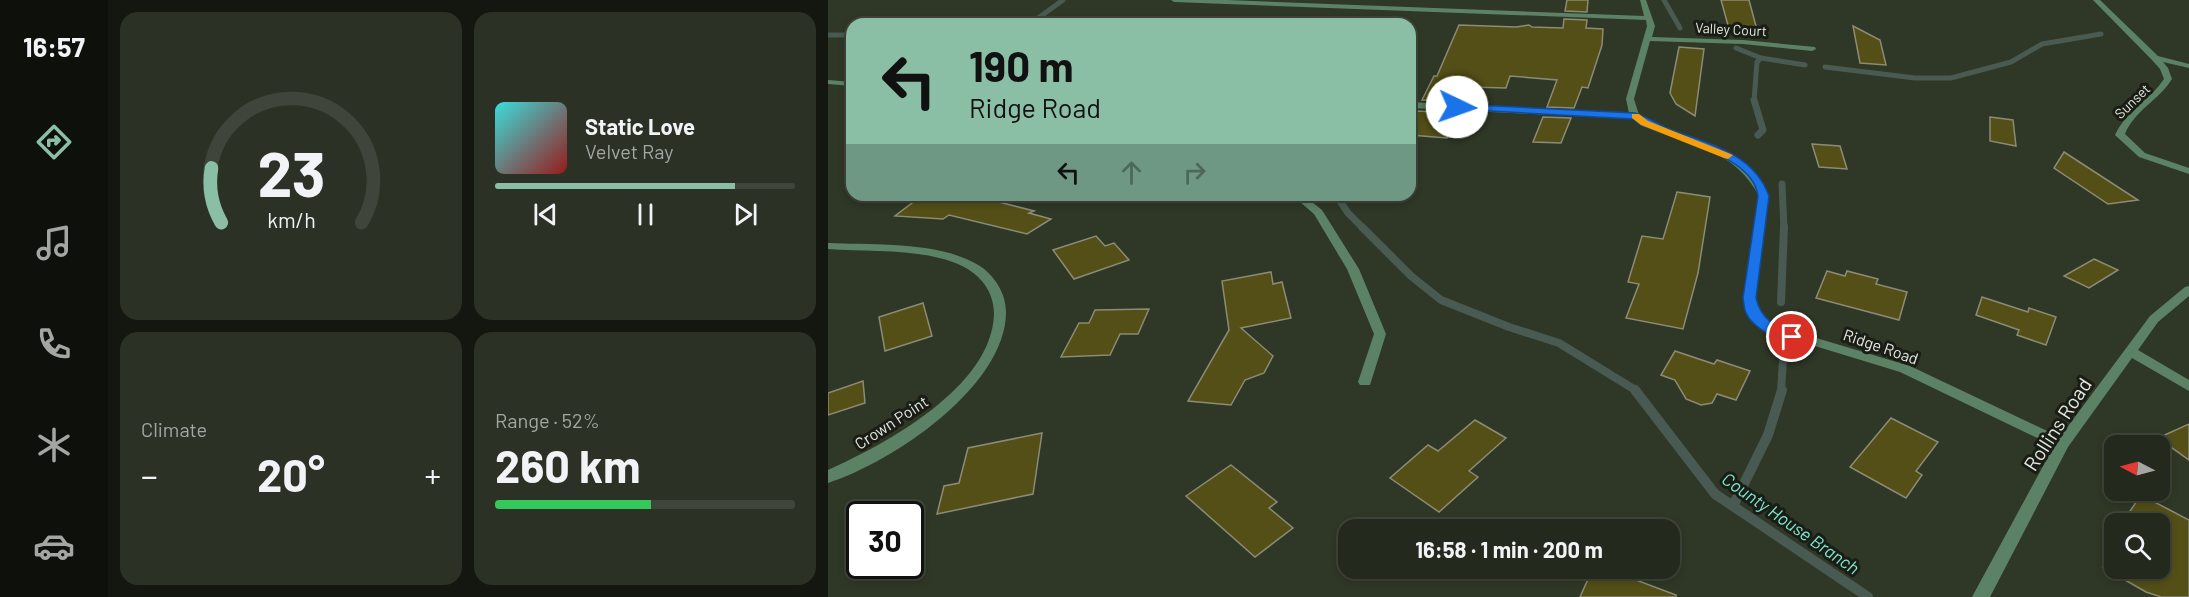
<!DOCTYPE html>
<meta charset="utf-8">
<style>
body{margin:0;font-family:Barlow,sans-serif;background:#2b3125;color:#f1f3f6;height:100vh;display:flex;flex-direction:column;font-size:22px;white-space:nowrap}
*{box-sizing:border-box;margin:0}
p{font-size:20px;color:#a3a6a3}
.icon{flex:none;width:33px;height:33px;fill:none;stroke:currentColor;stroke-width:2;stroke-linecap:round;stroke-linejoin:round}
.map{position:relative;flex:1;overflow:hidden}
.side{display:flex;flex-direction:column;gap:12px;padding:12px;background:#13170f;width:720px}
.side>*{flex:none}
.hud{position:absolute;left:18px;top:18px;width:570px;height:183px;border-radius:18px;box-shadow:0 3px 9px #0003,0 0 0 2px #40453b;background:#8abfa5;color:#111;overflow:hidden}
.needle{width:39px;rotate:276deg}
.fabs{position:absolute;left:1276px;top:435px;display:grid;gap:12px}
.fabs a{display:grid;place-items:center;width:66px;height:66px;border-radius:12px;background:#23291c;box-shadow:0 3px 9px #0003,0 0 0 2px #40453b;font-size:30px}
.speed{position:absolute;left:18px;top:501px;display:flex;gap:12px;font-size:30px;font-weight:700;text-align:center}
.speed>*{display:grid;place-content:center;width:78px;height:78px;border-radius:50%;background:#23291c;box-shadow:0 3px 9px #0003,0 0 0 2px #40453b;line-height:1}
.speed .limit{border:3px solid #111;border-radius:9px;background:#fff;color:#111}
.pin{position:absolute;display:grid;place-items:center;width:51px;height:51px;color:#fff;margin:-26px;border:3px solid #fff;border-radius:50%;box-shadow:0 2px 6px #0007}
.me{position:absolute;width:66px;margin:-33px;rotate:93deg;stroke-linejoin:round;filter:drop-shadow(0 0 4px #0008)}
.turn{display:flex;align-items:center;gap:21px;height:126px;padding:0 24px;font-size:27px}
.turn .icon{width:78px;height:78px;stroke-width:2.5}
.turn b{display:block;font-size:42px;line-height:51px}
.lanes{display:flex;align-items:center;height:57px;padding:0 24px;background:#0003;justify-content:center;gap:30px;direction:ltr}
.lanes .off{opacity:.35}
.big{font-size:45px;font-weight:700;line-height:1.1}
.side .widget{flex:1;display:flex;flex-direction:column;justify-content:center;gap:9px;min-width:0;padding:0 21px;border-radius:18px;background:#2b3125}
.side .dial{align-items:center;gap:0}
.dial svg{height:156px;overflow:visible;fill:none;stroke:#40453b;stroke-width:7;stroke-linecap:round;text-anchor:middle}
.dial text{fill:#f1f3f6;stroke:none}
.song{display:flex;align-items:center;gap:18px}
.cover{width:72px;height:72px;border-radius:9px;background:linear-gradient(135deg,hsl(180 70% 55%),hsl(0 70% 35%))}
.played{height:6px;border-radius:3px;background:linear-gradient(90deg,#8abfa5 80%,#40453b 80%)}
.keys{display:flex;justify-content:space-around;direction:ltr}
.heat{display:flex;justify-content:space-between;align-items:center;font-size:33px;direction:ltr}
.charge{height:9px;border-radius:4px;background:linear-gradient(90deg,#34c759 52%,#40453b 0)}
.side .tiles{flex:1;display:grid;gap:12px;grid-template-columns:repeat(2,1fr)}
.trip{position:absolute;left:510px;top:519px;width:342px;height:60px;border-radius:18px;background:#23291c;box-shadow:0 3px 9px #0003,0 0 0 2px #40453b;font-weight:700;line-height:60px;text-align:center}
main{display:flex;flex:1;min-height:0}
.dock{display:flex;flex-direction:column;width:108px;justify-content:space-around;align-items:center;background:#0e100b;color:#a3a6a3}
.dock .icon{width:42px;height:42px}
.dock .current{color:#8abfa5}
.dock b{font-size:27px;color:#f1f3f6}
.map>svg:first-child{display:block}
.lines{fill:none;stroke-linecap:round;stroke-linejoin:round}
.stream-far3{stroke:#495a53;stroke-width:5}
.stream-far2{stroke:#495a53;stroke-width:7}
.stream-far1{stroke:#495a53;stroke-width:8}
.stream{stroke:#495a53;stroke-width:10}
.building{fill:#534f17;stroke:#8c8b76;stroke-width:1.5}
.street{fill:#5c8266;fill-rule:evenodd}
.route{fill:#1a73e8;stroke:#114b97;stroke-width:1.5}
.slow{fill:#f59e0b}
.labels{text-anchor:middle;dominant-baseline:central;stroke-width:6;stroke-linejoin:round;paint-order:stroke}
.far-street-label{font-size:14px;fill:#e4eadf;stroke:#191d16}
.street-label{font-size:16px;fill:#e4eadf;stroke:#191d16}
.water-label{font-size:18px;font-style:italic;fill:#7fe8cf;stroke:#191d16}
.near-street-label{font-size:20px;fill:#e4eadf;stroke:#191d16}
</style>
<main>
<nav class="dock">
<b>16:57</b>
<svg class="icon current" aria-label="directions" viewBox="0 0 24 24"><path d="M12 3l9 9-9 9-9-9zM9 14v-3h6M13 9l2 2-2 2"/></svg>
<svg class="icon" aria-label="music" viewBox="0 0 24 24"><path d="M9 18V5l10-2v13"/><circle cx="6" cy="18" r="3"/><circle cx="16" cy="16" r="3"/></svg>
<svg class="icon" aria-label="phone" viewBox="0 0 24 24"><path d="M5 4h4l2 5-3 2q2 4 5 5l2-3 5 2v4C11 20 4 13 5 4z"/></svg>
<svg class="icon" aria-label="climate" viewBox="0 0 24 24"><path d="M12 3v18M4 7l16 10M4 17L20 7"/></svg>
<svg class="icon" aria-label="car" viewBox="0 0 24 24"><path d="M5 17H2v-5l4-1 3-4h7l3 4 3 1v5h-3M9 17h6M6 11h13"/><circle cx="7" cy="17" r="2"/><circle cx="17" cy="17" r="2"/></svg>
</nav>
<section class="side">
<div class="tiles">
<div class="widget dial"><svg viewBox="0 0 100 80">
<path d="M14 69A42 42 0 1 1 86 69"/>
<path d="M14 69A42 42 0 0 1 9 41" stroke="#8abfa5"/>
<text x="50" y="56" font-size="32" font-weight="700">23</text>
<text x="50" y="72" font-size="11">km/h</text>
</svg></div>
<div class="widget">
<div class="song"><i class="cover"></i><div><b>Static Love</b><p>Velvet Ray</p></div></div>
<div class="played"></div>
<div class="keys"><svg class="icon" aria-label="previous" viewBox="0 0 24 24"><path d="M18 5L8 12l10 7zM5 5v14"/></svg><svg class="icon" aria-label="pause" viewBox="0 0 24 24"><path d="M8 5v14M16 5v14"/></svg><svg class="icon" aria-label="next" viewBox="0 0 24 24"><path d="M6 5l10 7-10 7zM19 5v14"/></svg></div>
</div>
<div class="widget"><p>Climate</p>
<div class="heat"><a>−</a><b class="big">20°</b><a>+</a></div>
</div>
<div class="widget"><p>Range · 52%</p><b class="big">260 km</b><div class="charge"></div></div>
</div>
</section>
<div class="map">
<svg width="1361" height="597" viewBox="0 0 1361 597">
<rect width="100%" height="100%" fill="#2f3726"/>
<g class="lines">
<g class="stream-far3">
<polyline points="836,0 852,28"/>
<polyline points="202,24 235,0"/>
<polyline points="0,35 24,35"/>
<polyline points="908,48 933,58"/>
<polyline points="997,67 1087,78 1123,78 1183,62 1214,44 1273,34"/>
<polyline points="926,101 929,62 933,58 977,65"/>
</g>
<g class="stream-far2">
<polyline points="926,100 935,130 930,135"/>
<polyline points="954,184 956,229"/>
<polyline points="508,195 520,213 536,229"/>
</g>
<g class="stream-far1">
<polyline points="534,227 583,276 613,300 681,327 731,343 809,391"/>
<polyline points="953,302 956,227"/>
<polyline points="953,391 955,360"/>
</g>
<g class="stream">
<polyline points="807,390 887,494 1040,597"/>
<polyline points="905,506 940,435 954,390"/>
</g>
</g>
<g class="building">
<polygon points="739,0 760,0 759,12 737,11"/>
<polygon points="893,0 921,0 929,30 901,29"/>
<polygon points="736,19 759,20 758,28 775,29 774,45 760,88 754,87 746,108 719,107 729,80 682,76 678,88 643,87 636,102 594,100 606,76 609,76 631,25 688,27 701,25 704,27 735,28"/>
<polygon points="1025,26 1052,40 1058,65 1032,63"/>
<polygon points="851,47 876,49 867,116 848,104 842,93"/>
<polygon points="588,111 631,113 619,138 582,135 582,123"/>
<polygon points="715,117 743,118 733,143 705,142"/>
<polygon points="1162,117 1185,120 1188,146 1162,141"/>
<polygon points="984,144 1012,146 1019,169 991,167"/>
<polygon points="1236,152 1310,200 1280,204 1226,168"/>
<polygon points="849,192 882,197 870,273 855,329 798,318 811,284 800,282 814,236 835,239"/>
<polygon points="92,197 171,202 206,211 201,213 223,219 199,234 121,215 115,219 67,216"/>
<polygon points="268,236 277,246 286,243 301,260 246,279 225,250"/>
<polygon points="1266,259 1290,270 1261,288 1236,276"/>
<polygon points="999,271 1017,276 1019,271 1050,279 1048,284 1079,292 1071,320 988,298"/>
<polygon points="443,272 445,284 454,282 463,318 413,328 445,356 436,373 417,380 403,405 360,401 401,330 394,281"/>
<polygon points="1154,297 1200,312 1201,308 1228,317 1218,345 1189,335 1191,330 1148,315"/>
<polygon points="95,303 104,336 57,351 51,317"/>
<polygon points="321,309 310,334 292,334 282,355 233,357 251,323 261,323 267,310"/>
<polygon points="847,351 886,364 889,360 922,371 908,400 889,394 884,403 873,405 858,399 847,380 833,375"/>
<polygon points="35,381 37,403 0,415 0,393"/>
<polygon points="1063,418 1110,442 1088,471 1094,475 1078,498 1022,467"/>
<polygon points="647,420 678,438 641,471 650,477 611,512 562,478 600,445 610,451"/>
<polygon points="1361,424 1361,460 1330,438"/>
<polygon points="214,433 205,494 109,514 116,486 131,483 140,448"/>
<polygon points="403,465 449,502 441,508 465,528 427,557 358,496"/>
<polygon points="1313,495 1361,520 1361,597 1333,597 1318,592 1276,568 1332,568 1332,524 1318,524 1300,514"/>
<polygon points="765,568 794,568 792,574 848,595 848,597 752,597"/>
</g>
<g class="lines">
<g class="street">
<path d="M343,0H399L816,16L812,0H818L827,26L824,37L915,40L987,47L988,49L984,51L915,44L822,41L806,99L811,115L820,121L889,146L920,166L933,181L941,196L928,299L931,312L942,324L1082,366L1232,437L1322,316L1357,287L1361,286V296L1330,322L1310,350L1361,380V391L1304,358L1240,447L1162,597H1144L1226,446L1072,372L934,330L919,313L916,299L931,196C908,151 858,140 814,125L805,119L582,108V102L801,113L798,99L819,26L818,20L346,2Z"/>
<path d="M1265,0H1272L1330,56L1361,64V68L1335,62L1340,68L1344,79C1331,100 1306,111 1297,134L1317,153L1361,168V174L1311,157L1287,135C1298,111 1322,100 1336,79L1332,69L1324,60Z"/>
<polygon points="0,80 24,82 24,86 0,84"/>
<polygon points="464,195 475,195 494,210 531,269 558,334 542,385 532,385 530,382 546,334 519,269 486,214"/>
<path d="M0,243C46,245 112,241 152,266C167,276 178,294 178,312C178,386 65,462 0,483V470C58,444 164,387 166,314C166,291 152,274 132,265C95,248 40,252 0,249Z"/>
</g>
</g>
<path class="route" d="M629,104L807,113C819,117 830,124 841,129C879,143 926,153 941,196L928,298C934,322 948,326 969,334L971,337L969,340C953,344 925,328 918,313C916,309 916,303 915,298L930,196C929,191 928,186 925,182C908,153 844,137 813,125L805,119L626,109V105Z"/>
<polygon class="slow" points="804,114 811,114 820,121 905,155 900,159 896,158 813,125 804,118"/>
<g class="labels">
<g class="far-street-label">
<text transform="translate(903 29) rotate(3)">Valley Court</text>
<text transform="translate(1304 101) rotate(-44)">Sunset</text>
</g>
<g class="street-label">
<text transform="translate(1053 346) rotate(19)">Ridge Road</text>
<text transform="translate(63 422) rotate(-33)">Crown Point</text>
</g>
<g class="water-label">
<text transform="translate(963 523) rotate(35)">County House Branch</text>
</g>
<g class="near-street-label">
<text transform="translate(1229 424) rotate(-57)">Rollins Road</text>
</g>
</g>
</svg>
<div class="fabs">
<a><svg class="needle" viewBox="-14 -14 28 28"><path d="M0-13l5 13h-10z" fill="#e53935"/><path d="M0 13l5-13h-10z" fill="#a3a6a3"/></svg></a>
<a><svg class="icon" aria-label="search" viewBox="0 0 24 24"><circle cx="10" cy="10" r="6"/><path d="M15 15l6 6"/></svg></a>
</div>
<div class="speed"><div class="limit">30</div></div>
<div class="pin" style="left:964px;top:337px;background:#d93025"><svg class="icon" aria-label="arrive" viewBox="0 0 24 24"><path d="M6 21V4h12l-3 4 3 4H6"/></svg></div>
<svg class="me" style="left:629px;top:107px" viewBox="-20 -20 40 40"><circle r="19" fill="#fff"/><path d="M0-13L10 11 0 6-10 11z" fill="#1a73e8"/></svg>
<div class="trip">16:58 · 1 min · 200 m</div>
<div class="hud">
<div class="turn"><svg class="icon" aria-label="left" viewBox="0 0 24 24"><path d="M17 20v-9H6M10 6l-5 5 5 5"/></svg><div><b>190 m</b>Ridge Road</div></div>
<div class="lanes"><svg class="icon" aria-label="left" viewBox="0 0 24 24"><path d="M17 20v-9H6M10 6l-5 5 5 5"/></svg><svg class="icon off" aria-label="ahead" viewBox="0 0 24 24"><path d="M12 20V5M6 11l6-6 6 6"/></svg><svg class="icon off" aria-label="right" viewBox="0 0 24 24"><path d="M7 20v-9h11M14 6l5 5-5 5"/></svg></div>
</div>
</div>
</main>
